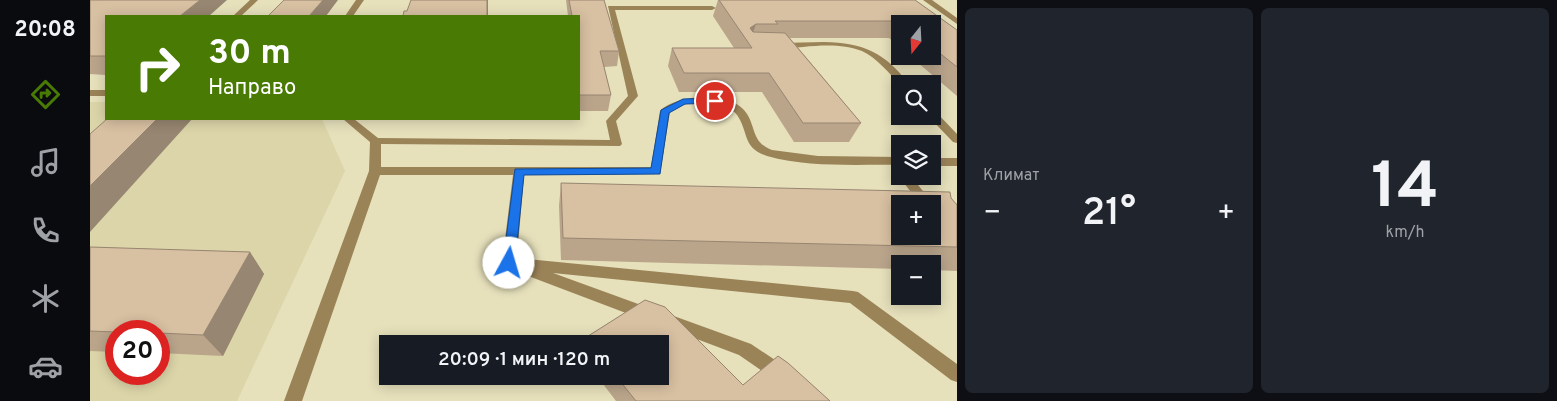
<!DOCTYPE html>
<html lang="ru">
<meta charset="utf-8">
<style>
body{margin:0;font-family:Overpass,sans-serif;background:#20242c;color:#f1f3f6;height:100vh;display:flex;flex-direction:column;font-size:19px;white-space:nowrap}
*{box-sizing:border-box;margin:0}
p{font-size:16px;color:#9ea1a6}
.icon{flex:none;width:28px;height:28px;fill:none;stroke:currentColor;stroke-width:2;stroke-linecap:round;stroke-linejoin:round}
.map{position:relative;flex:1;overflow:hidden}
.panel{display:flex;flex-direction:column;gap:8px;padding:8px;background:#0d0f14;width:600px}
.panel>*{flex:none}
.banner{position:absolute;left:15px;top:15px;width:475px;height:105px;border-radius:0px;box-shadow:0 2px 12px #0003;background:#487a04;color:#fff;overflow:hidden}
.needle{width:32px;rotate:198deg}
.tools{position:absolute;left:801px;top:15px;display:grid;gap:10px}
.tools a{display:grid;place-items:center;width:50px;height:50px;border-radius:0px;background:#171b24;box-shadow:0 2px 12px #0003;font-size:25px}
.speed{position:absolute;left:15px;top:320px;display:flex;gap:10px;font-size:25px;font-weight:700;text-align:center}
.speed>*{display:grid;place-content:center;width:65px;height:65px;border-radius:50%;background:#171b24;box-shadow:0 2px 12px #0003;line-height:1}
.speed .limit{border:8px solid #d22;background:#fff;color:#111}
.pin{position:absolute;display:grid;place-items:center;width:42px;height:42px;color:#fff;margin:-21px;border:2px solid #fff;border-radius:50%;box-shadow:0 1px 5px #0007}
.me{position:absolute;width:55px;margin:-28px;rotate:6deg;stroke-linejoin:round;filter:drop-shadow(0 0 4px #0008)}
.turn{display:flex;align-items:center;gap:18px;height:105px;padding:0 20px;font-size:22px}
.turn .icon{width:65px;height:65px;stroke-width:2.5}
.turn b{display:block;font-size:35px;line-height:42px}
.big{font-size:38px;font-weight:600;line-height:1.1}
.panel .tile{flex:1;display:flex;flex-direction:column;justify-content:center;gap:8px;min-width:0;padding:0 18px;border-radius:8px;background:#20242c}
.panel .dial{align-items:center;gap:0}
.dial b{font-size:65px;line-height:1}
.heat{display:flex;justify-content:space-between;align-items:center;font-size:28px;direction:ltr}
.panel .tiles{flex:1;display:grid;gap:8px;grid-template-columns:repeat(2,1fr)}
.trip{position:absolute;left:289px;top:335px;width:290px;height:50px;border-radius:0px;background:#171b24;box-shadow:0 2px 12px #0003;font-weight:600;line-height:50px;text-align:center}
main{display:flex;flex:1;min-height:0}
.tab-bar{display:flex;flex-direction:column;width:90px;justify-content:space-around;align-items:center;background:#090b0e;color:#9ea1a6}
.tab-bar .icon{width:35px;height:35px}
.tab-bar .active{color:#487a04}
.tab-bar b{font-size:22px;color:#f1f3f6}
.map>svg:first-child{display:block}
.built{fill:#dcd5a9;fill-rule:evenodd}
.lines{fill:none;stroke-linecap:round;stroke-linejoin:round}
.minor{fill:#9b8358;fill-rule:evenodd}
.wall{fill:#baa58b}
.shaded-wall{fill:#978671}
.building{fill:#d8c0a2;stroke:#978671;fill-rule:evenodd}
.route{fill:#1a73e8;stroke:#114b97}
</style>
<main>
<nav class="tab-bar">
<b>20:08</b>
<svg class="icon active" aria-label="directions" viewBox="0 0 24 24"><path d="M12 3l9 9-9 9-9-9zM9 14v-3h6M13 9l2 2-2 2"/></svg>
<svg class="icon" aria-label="music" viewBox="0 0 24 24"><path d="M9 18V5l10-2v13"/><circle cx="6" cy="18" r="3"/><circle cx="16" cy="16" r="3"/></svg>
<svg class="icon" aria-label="phone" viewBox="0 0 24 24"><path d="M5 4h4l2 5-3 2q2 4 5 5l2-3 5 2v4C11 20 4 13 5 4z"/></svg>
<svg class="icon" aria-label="climate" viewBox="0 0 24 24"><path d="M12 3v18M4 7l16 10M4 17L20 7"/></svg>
<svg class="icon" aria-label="car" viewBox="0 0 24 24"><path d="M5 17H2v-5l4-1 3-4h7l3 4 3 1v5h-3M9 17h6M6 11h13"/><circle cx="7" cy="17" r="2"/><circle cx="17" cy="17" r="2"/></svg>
</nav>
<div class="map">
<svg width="867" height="401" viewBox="0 0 867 401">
<rect width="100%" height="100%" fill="#e6e0bb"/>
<path class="built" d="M0,102H16V119H232L255,171L147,401H0ZM26,331H69V374H26Z"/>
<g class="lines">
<g class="minor">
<polygon points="160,0 168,0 151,16 143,16"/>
<polygon points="266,0 274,0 263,16 255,16"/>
<polygon points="833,0 842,0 867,18 867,24"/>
<path d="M518,6H622L626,8L622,10H525L548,96L526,121L532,144L530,146L291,144V167H561L570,111C586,94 638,91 654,110C667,125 660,142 682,150L728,156L810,157V165C767,164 719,168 677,156C652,148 659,132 647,115C639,102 610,100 597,104C591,105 585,109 580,112L570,174L434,175L427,258L763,291L768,292L867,364V382L861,380L760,303L463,273L562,309L565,314L562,319L557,321L433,274L431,270L414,267L412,263L423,175H290L212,401H194L279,171L280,142L253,119H264L288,138L520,140L516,121L538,96Z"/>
<path d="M734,42C774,43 794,52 819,84L810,85C799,73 787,58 772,51C748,41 715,47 690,49L686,46L690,43Z"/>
<rect x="0" y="90" width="16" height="6"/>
<polygon points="842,111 846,112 867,134 867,143 863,142 838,116 842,116"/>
<rect x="842" y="158" width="25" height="8"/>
<polygon points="820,179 824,180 841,201 843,204 842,205 842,204 830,204 814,183"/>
<polygon points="581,315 661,344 697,368 700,374 697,380 691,382 685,380 649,355 575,327 573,322 575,317"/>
</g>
</g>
<g class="wall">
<polygon points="0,0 16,16 16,75 0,74"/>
<polygon points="476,0 514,0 529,51 527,66 514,67 521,95 518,111 489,111 489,16 478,16"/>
<polygon points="628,0 825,0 867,30 867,96 820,56 842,56 842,24 810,24 810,47 799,38 700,38 771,123 759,142 704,142 672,92 589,92 578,66 582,48 644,48 623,16"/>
<polygon points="471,183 861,198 866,204 867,203 867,271 842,270 842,264 810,264 810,269 471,260 469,206"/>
<polygon points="0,247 160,252 174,274 133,356 69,353 69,331 26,331 26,352 0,351"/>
<polygon points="555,300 575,307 653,385 688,356 698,363 740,401 526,401 507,376 570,376 570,344 494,344 495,338"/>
</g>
<g class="shaded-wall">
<polygon points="110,0 137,0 119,16 90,16"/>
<polygon points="233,0 248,0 236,16 219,16"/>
<rect x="397" y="0" width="1" height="16"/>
<polygon points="666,24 660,41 660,28"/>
<polygon points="67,119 102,119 0,232 0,186"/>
<polygon points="160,252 174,274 133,356 113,335"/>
</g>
<g class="building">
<polygon points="0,0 110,0 90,16 16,16 16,56 0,56"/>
<polygon points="194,0 233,0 219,16 178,16"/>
<polygon points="321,0 397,0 397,16 313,16 314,11 317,11"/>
<polygon points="479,0 514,0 529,51 510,51 521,95 489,95 489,16 482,16"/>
<polygon points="629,0 825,0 867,30 867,67 842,47 842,24 813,24 809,21 685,21 688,24 666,24 660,28 663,32 695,33 771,123 713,123 679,73 594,73 582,48 662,48"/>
<polygon points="17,119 67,119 0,186 0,134"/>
<path d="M471,183L860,192L861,198L867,205V247L473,238ZM810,204H842V236H810Z"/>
<polygon points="0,247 160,252 113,335 69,333 69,331 26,332 0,331"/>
<polygon points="555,300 575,307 653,385 688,356 698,363 740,401 546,401 526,376 570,376 570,344 499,344 495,338"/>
</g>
<polygon class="route" points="625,98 628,99 628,103 595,104 579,113 570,174 434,175 425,263 424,267 419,269 414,267 413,263 425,169 561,168 571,110 593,99"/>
</svg>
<div class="tools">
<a><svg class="needle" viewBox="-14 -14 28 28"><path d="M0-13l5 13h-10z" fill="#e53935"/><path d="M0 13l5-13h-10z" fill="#9ea1a6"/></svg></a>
<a><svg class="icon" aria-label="search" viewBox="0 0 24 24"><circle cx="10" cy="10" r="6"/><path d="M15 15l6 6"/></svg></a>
<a><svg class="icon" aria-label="layers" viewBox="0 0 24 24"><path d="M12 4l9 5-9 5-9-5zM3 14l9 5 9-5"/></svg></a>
<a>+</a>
<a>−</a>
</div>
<div class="speed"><div class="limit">20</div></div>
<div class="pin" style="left:625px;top:101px;background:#d93025"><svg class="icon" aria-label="arrive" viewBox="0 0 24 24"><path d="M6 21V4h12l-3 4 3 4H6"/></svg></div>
<svg class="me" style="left:419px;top:263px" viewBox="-20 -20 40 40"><circle r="19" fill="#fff"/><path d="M0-13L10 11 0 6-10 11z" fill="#1a73e8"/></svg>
<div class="trip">20:09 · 1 мин · 120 m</div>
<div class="banner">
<div class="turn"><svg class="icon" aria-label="right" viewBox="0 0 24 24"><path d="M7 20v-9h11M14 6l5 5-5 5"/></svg><div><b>30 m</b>Направо</div></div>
</div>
</div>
<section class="panel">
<div class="tiles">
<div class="tile"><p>Климат</p>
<div class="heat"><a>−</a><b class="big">21°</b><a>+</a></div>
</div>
<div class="tile dial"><b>14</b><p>km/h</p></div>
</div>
</section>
</main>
